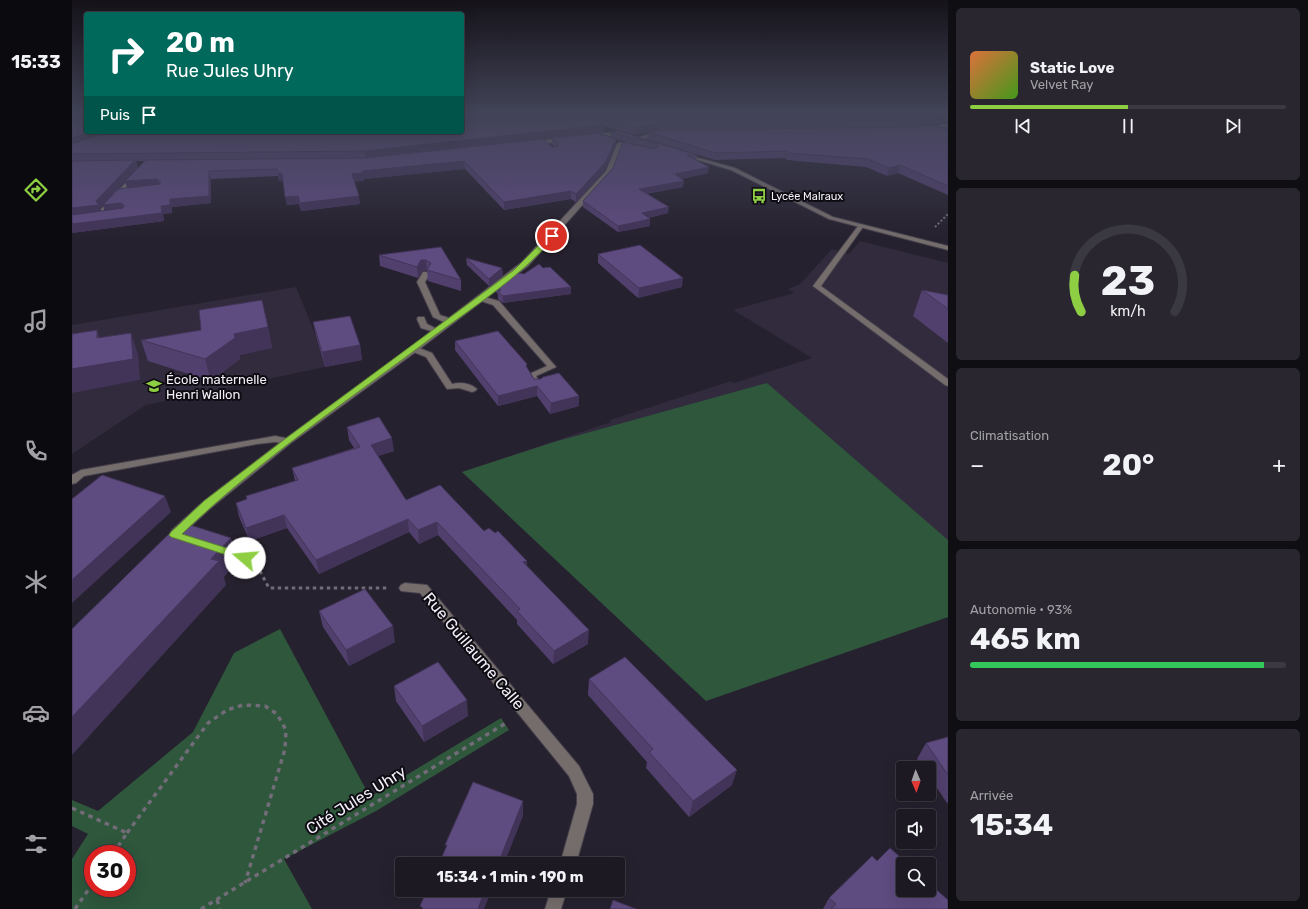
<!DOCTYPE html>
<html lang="fr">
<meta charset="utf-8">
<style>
body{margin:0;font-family:Rubik,sans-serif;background:#29262f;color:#f1f3f6;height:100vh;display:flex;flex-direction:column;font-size:15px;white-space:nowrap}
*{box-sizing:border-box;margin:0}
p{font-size:13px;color:#a0a0a5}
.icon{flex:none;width:22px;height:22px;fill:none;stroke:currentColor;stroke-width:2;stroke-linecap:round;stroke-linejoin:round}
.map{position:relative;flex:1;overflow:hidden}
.side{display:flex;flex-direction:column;gap:8px;padding:8px;background:#0f0e13;width:360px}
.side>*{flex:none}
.banner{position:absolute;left:12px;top:12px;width:380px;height:122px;border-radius:4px;box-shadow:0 4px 16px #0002,0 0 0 1px #3a3840;background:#00695c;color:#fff;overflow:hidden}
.needle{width:26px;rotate:178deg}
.buttons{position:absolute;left:824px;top:761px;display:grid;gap:8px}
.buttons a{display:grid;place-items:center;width:40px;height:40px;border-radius:4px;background:#1c1922;box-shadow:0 4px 16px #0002,0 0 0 1px #3a3840;font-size:20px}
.speed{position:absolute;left:12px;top:845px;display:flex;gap:8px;font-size:20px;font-weight:700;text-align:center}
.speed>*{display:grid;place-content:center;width:52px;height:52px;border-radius:50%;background:#1c1922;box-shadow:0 4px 16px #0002,0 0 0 1px #3a3840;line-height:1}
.speed .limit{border:6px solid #d22;background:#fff;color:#111}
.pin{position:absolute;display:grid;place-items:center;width:34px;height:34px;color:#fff;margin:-17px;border:2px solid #fff;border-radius:50%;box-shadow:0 1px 4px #0007}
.me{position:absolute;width:44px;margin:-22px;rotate:288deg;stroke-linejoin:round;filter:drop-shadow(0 0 3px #0008)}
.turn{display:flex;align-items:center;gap:14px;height:84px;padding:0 16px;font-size:18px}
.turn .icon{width:52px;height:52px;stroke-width:2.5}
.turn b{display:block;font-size:28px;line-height:34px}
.then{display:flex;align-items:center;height:38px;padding:0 16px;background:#0003;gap:8px;font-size:15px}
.big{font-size:30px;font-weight:700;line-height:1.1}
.side .card{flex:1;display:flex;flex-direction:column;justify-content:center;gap:6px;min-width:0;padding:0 14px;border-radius:6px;background:#29262f}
.side .dial{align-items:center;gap:0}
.dial svg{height:104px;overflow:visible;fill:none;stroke:#3a3840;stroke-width:7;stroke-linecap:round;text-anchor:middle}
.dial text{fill:#f1f3f6;stroke:none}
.song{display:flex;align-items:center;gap:12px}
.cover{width:48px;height:48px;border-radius:6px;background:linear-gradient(135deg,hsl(20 70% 55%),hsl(100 70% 35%))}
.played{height:4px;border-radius:2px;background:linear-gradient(90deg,#8ece43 50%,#3a3840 50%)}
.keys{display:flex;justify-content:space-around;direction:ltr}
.heat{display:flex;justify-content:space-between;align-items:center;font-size:22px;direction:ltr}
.charge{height:6px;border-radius:3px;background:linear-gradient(90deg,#34c759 93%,#3a3840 0)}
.trip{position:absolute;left:323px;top:857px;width:230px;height:40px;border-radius:4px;background:#1c1922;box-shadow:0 4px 16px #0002,0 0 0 1px #3a3840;font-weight:700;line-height:40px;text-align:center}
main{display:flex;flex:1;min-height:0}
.tabs{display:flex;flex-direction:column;width:72px;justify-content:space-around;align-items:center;background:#0b0a0e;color:#a0a0a5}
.tabs .icon{width:28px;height:28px}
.tabs .current{color:#8ece43}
.tabs b{font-size:18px;color:#f1f3f6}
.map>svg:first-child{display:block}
.built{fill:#312b3d}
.green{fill:#2e573c;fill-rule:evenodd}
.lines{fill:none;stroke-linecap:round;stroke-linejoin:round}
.service-casing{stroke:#433e4a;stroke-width:2}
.minor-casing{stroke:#433e4a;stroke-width:2}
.path-far2{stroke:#716c78;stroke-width:2;stroke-dasharray:2 2;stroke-linecap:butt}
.path-far1{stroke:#716c78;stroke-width:3;stroke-dasharray:3.5 3.5;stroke-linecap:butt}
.path{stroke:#716c78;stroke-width:3.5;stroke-dasharray:4.5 4.5;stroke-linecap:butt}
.service{fill:#756d6c;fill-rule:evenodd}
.minor{fill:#756d6c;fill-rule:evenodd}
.wall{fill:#51406d;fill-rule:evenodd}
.shaded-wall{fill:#423459}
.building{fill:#5e4b7f;stroke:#423459}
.route{fill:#8ece43;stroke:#5c862c}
.labels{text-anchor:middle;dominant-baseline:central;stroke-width:4;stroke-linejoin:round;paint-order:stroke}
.far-poi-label{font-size:11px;fill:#f2eff8;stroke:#0e0c12;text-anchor:start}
.poi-label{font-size:13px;fill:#f2eff8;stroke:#0e0c12;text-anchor:start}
.near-street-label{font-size:16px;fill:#f2eff8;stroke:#0e0c12}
</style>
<main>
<nav class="tabs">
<b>15:33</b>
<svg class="icon current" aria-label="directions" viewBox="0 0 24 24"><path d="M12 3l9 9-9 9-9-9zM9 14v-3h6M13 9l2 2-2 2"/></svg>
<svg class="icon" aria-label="music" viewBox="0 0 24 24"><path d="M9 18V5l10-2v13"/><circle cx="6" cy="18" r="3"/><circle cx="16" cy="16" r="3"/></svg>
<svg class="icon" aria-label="phone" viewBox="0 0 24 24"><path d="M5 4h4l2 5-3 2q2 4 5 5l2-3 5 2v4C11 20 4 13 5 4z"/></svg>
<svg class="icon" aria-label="climate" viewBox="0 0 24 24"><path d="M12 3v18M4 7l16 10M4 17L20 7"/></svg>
<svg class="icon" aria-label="car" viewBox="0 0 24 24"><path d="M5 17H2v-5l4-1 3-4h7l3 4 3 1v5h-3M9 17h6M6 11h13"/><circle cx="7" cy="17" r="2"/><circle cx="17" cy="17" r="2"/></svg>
<svg class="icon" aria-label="filters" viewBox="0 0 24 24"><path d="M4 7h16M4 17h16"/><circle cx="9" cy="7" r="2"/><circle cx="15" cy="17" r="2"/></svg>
</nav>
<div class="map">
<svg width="876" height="909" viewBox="0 0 876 909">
<rect width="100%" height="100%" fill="#26212e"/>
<g class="built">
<polygon points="788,241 876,263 876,617 634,701 390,472 539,422 538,420 659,381 662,383 740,358 661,310 722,293 716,289 728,284 760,249 777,254"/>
<polygon points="224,287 244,336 253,367 74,405 0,454 0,325"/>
</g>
<g class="green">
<polygon points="695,383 876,540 876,617 634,701 390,472 482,442"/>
<path d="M208,629L298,797L429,718L437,730L304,811L212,859L240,909H0V859L16,834L0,826V800L26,811L121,732L162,653ZM21,854H55V888H21Z"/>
</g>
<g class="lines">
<g class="service-casing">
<g id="service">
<polygon points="788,225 791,227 749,286 876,379 876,386 873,385 741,286 786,226"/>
<polygon points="351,272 354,272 358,274 353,282 368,315 380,319 380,323 374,323 361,317 345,282"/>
<polygon points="406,296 409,296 427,301 484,367 464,376 470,386 469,388 463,388 455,375 475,366 421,305 406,300"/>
<polygon points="346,317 352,317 355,324 369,331 365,333 349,328 345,319"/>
<path d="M342,346L360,353L380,384C389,382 398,383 405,389L403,391L400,392L387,388L375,389L354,357L339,351L338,349L339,347Z"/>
<polygon points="203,436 219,439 221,441 216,444 203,442 185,444 12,476 4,483 0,484 0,475 9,470"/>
</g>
</g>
<g class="minor-casing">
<g id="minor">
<polygon points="876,123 876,127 856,131 853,129"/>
<polygon points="589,131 592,133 591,134 556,144 553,142 576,134"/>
<polygon points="545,132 547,133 547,135 521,138 518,136 521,134"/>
<polygon points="493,138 495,139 495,141 461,145 458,143 461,141"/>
<polygon points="548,142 551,144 539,173 456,266 345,351 219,443 140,507 108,536 100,536 98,533 100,530 132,501 213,439 339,347 450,262 534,171 545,144"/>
<polygon points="609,153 663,168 761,217 876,246 876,250 757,219 659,170 609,155"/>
<polygon points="61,175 66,176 33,211 29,211 29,209"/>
<polygon points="150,546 177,555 179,558 177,561 173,562 146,553 144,550 146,547"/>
<polygon points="333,583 355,585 507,766 521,794 521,804 504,864 488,864 505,804 505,794 497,776 348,593 329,591 327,588 329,585"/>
<polygon points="479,890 495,890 489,909 473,909"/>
</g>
</g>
<polyline class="path-far2" points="863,227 876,214"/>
<polyline class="path-far1" points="188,571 197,588 315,588"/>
<g class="path">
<polyline points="0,808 55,833 41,854"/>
<polyline points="55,833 136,723 155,710 171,705 193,706 205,714 214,730 213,749 173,883"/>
<polyline points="145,900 148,909"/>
<polyline points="3,909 21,883"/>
<polyline points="129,909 434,723"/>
</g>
<use href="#service" class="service"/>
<use href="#minor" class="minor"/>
</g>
<g class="wall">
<path d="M0,111L14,132L390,111H876V122L847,126L874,128L876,122V195L826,173L815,176L794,167L715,160L713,158L643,160L575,139L576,132L563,135L532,126V132L527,133L539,137V132L546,131L625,155L624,160L636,173L609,179L611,187L574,194L596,213L576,218L578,219V226L546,232L511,207V201L582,149L544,139L543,146L533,170L504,202L499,199L432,210L393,169L292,179V181H282L288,204L229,211L227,204L215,205L211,180L207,181L206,176L139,179V203L100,207V213L91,214L92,221L0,233ZM480,138V145L483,147H480L471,139ZM64,161H73L53,181L55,188L38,197L66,168ZM31,205L33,211H29L28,208Z"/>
<polygon points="369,247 389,280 389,291 356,281 355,271 350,271 346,278 308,266 307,255"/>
<polygon points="526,254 610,287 566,298 526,263"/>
<polygon points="394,258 430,268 431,275 417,286 395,265"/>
<polygon points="471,268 499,287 499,294 431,303 426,299 426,294 424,292 424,286 452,274"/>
<polygon points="850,290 876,295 876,343 841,316"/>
<polygon points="241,322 288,345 290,360 253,367 244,336"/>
<polygon points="196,327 200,348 167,355 168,359 139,381 76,361 69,340 129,330"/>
<polygon points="383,341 455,367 462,379 507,406 478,414 465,396 426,406 383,350"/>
<polygon points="275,427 322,451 306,456 334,500 412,531 455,566 516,644 481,664 445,624 445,620 366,535 347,544 337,532 247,574 215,528 178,541 167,517 164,503 175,500 174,496 223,481 220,468 282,448 277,440"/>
<polygon points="247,611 323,642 277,666 251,627"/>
<polygon points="517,679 660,785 617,817 574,768 575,762 516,695"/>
<polygon points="322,686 396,716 352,742 324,701"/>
<polygon points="876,737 876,803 875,803 857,776 857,768 852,768 845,759 854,743"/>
<polygon points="805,861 876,909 751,909 757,898"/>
</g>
<g class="shaded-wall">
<polygon points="876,115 876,122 847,126 849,120"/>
<polygon points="588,123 587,130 563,135 564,128"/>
<polygon points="532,125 532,132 294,158 293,151"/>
<polygon points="17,132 41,132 0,145 0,138"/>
<polygon points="544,139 543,146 533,170 504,202 504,194"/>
<polygon points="63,160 66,168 31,205 49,203 52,211 33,213 31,205 28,208 30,213 0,216 0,208 24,201"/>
<polygon points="392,161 393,169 292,179 292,181 281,182 280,174 290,171"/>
<polygon points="828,165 826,173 815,176 817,168"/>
<polygon points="637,167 636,173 602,180 603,174"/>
<polygon points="137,171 139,179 139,203 100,207 100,213 91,214 92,221 0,233 0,224 89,206"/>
<polygon points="206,173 210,173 212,180 207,181"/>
<polygon points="85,179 87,186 56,189 53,181"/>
<polygon points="612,181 611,187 566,195 567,189"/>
<polygon points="499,191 499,199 432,210 432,202"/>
<polygon points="226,196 227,204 215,205 213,197"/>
<polygon points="287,196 288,204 229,211 228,203"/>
<polygon points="597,207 596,213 570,219 570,213"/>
<polygon points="578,219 578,226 546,232 546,226"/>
<polygon points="349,260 354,260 355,271 350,271 346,278 345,267"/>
<polygon points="430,268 431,275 417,286 417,279"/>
<polygon points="611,278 610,287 566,298 567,288"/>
<polygon points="499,287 499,294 431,303 431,296"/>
<polygon points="196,327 200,348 167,355 168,359 139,381 133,359 162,334"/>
<polygon points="25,330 32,351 25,338"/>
<polygon points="59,333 66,354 68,380 0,393 0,369"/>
<polygon points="288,345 290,360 253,367 250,352"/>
<polygon points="465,386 465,396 426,406 426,396"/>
<polygon points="507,396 507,406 478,414 479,403"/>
<polygon points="320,438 322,451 300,458 299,445"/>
<polygon points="93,496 99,512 0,603 0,580"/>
<polygon points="212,515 215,528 178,541 174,528"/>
<polygon points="336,519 337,532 247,574 244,560"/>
<polygon points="365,522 366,535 347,544 346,530"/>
<polygon points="159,538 166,561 152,577 154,585 0,755 0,717 139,559"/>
<polygon points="455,561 455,574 451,562"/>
<polygon points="321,626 323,642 277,666 274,650"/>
<polygon points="517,630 516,644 481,664 482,651"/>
<polygon points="395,700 396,716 352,742 350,726"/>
<polygon points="665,770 660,785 617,817 621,801"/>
<polygon points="451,801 451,816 432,864 426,864"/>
<polygon points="413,890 420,890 412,909 406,909"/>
</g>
<g class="building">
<polygon points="0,111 14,111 14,132 17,132 0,138"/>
<polygon points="390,111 507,111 532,125 293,151 0,154 0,144 36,132 390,132"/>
<polygon points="518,111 876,111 876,115 849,120 588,123 564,128 534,120"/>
<polygon points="861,125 876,129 876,186 828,165 817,168 796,159 717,153 715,151 644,153 576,132 588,130 849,127"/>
<polygon points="546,131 625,155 615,155 637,167 603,174 612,181 567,189 597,207 570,213 578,219 546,226 511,201 541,168 551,142 582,149 587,146 586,144 539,132"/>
<polygon points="526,133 544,139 533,163 504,194 499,191 432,202 392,161 290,171 291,173 280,174 287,196 228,203 226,196 213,197 210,173 206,173 205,169 137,171 137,196 98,199 98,205 89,206 90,213 0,224 0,215 51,208 52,205 49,203 31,205 46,189 88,184 88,181 85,179 53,181 74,160 293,158 471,139 480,147 485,147 486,143 480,138"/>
<polygon points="63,160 24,201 27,205 0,208 0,161"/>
<polygon points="568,245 611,278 567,288 526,254"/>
<polygon points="369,247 389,280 355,270 359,263 354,260 349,260 345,267 307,255"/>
<polygon points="394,258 430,268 417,279"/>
<polygon points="467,264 471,268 478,267 499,287 431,296 426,292 429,290 424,286 442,272 452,274"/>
<polygon points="850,290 876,295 876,309"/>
<polygon points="190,300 196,327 162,334 163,338 133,359 69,340 129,330 127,310"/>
<polygon points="278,316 288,345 250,352 241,322"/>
<polygon points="25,330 25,338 59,333 61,359 0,369 0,334"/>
<polygon points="426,331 455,364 454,366 462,379 469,379 471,377 487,373 507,396 479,403 465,386 426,396 383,341"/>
<polygon points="307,417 320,438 299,445 334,500 368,485 412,531 417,528 423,533 426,531 455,561 451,562 517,630 482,651 445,611 448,609 365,522 346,530 336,519 244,560 212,515 174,528 164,503 175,499 174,496 226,480 220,468 288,447 275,427"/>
<polygon points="30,475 93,496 0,580 0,499"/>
<polygon points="109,522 159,538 139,559 147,561 0,717 0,629"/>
<polygon points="293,589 321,626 274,650 247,611"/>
<polygon points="553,657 665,770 621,801 577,752 581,749 517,679"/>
<polygon points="366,662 395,700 350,726 322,686"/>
<polygon points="876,737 876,775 854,743"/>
<polygon points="401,782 451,801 426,864 367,864 375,845 373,845"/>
<polygon points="818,848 836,864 831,864 831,890 857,890 857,883 876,900 876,909 759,909 764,904 757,898 800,856 805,861"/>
<polygon points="355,890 413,890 406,909 350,909 351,908 348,906"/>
<polygon points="541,900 564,909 538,909"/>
</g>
<linearGradient id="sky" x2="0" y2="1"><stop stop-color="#151219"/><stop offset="0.47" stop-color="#414357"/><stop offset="1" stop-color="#414357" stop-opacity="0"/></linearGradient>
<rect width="876" height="238" fill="url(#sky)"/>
<path class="route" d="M478,234L483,236C450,276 404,305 362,336C277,400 187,460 110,534L177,555L178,558L177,560L173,561L99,537L97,535L99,532L132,501L213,439L442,270Z"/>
<defs>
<g id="bus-bare" transform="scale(1.2)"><path d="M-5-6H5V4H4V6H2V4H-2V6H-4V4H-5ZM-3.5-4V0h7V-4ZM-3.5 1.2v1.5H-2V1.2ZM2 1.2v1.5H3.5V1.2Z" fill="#8ece43" stroke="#0e0c12" stroke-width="2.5" paint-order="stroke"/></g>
<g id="school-bare" transform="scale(1.2)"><path d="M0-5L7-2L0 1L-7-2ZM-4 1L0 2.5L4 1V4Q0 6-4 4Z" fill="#8ece43" stroke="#0e0c12" stroke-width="2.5" paint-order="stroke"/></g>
</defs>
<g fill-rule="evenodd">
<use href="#bus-bare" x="687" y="196"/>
<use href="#school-bare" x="82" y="386"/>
</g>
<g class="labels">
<g class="far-poi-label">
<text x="699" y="196">Lycée Malraux</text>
</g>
<g class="poi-label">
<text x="94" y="379">École maternelle<tspan x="94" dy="15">Henri Wallon</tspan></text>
</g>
<g class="near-street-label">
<text transform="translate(402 651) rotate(50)">Rue Guillaume Calle</text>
<text transform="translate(284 800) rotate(-32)">Cité Jules Uhry</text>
</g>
</g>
</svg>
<div class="buttons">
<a><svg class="needle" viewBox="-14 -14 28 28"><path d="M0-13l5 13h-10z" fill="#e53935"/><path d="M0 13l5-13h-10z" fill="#a0a0a5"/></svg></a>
<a><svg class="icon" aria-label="sound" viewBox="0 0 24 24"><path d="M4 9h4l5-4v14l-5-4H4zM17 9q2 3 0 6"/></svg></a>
<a><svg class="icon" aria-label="search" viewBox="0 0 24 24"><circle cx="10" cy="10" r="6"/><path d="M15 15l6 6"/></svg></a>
</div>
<div class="speed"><div class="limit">30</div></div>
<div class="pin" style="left:480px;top:236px;background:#d93025"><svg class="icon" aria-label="arrive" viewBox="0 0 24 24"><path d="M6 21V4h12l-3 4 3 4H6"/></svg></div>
<svg class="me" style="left:173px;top:558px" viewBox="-20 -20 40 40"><circle r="19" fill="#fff"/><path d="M0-13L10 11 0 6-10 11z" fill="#8ece43"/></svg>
<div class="trip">15:34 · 1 min · 190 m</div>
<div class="banner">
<div class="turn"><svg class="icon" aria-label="right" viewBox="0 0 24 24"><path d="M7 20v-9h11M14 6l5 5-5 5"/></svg><div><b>20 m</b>Rue Jules Uhry</div></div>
<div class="then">Puis<svg class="icon" aria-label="arrive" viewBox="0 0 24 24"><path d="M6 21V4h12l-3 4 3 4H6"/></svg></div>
</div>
</div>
<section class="side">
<div class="card">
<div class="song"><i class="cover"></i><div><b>Static Love</b><p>Velvet Ray</p></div></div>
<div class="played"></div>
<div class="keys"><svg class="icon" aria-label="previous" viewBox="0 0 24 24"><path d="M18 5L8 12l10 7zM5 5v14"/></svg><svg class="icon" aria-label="pause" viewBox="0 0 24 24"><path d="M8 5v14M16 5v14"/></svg><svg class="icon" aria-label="next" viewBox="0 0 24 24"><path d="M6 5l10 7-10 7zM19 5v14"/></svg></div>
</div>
<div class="card dial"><svg viewBox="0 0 100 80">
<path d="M14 69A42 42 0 1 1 86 69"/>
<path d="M14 69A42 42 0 0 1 9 41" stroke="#8ece43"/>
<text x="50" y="56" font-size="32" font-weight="700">23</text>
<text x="50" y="72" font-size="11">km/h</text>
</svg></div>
<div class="card"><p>Climatisation</p>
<div class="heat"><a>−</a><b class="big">20°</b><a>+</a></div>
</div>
<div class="card"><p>Autonomie · 93%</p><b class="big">465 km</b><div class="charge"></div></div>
<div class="card"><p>Arrivée</p><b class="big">15:34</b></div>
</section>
</main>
